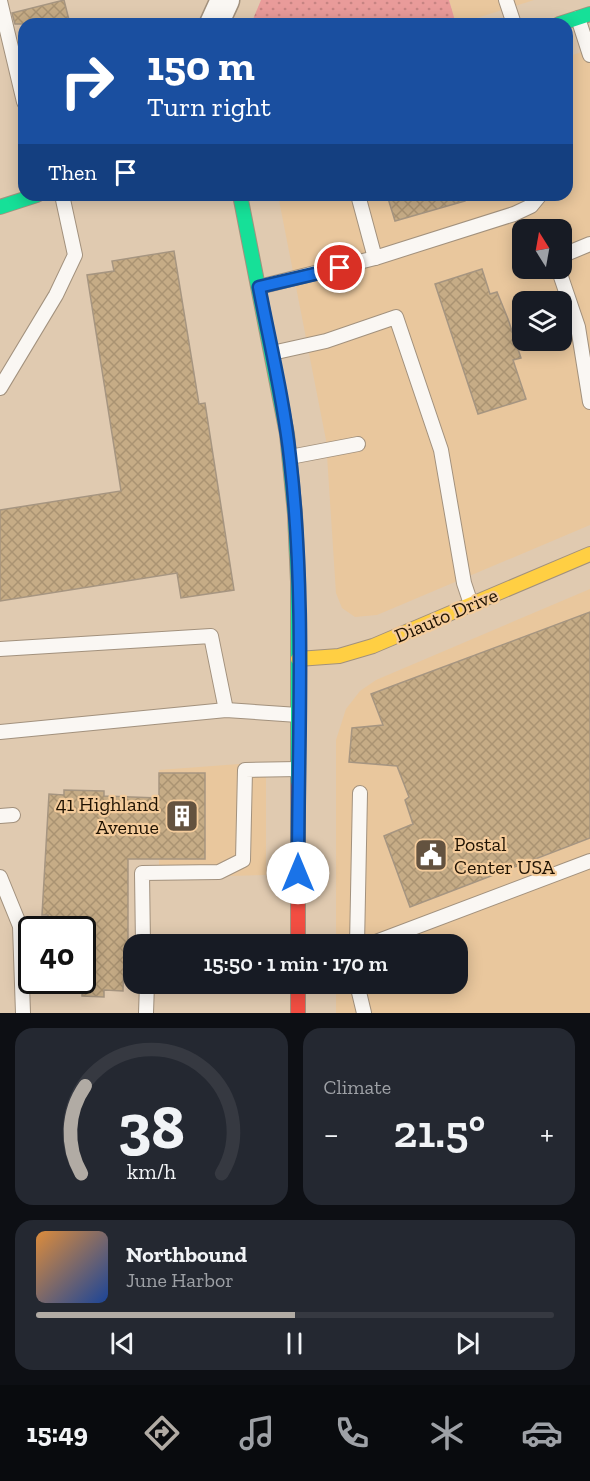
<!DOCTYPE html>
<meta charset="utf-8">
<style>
body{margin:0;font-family:"Zilla Slab",serif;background:#242831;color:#f1f3f6;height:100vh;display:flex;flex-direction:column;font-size:22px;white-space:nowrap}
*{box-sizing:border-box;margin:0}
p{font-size:20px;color:#9ea1a6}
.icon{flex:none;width:33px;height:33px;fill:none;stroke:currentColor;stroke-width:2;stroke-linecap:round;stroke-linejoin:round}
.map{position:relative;height:1013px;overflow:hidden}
.sheet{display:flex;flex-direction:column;gap:15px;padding:15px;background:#0d0f14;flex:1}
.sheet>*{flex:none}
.hud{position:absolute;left:18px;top:18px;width:555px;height:183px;border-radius:18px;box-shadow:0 3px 15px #0003;background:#1a4fa0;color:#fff;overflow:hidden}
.needle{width:39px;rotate:349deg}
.buttons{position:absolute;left:512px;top:219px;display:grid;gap:12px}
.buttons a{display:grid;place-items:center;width:60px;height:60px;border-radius:12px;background:#171b24;box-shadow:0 3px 15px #0003;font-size:30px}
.speed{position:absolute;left:18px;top:916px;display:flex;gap:12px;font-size:30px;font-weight:700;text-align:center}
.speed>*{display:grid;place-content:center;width:78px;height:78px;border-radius:50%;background:#171b24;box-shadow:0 3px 15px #0003;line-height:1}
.speed .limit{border:3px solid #111;border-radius:9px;background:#fff;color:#111}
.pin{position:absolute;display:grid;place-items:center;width:51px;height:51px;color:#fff;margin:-26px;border:3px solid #fff;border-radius:50%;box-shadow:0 2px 6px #0007}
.me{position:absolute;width:66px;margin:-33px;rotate:0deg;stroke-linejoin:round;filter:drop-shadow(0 0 4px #0008)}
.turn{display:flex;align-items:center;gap:21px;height:126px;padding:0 30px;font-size:27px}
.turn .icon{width:78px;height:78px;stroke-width:2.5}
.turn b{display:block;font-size:42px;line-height:51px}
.then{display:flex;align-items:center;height:57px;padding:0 30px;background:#0003;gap:12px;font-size:22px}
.big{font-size:45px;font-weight:600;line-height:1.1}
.sheet .widget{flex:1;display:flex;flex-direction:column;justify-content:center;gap:9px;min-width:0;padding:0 21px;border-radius:18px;background:#242831}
.sheet .dial{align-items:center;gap:0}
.dial svg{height:156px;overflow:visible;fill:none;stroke:#363941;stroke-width:7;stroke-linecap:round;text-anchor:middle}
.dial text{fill:#f1f3f6;stroke:none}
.song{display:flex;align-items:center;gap:18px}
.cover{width:72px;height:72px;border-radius:9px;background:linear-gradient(135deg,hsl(30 70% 55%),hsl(220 70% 35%))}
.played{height:6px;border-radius:3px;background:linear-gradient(90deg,#b1aba4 50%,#363941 50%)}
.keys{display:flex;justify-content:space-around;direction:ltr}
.heat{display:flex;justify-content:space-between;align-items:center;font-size:33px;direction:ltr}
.sheet .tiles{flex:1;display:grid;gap:15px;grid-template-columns:1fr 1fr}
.widget:last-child{grid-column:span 2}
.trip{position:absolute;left:123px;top:934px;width:345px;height:60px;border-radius:18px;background:#171b24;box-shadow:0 3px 15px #0003;font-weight:600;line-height:60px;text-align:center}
.tabs{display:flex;height:96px;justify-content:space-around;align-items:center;background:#090b0e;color:#9ea1a6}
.tabs .icon{width:42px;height:42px}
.tabs .active{color:#b1aba4}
.tabs b{font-size:27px;color:#f1f3f6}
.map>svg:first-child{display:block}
.built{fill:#e9c79d;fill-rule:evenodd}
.park{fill:url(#park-dots)}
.building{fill:url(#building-cross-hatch);stroke:#a69580;stroke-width:1.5}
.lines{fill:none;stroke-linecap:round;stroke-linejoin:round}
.lane-casing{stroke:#a2917d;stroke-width:16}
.street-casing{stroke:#a2917d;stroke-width:31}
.fast-casing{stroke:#a2917d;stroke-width:16}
.slow-casing{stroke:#a2917d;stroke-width:16}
.jam-casing{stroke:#a2917d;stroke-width:16}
.lane{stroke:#faf7f3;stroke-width:14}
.street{stroke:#faf7f3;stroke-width:28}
.fast{stroke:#16e098;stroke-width:14}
.slow{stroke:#ffcf43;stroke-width:14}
.jam{stroke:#f24e42;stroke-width:14}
.route-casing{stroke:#114b97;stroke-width:15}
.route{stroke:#1a73e8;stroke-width:10}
.labels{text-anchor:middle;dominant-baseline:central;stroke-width:4.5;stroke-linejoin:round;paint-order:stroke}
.street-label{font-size:20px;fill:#1f1202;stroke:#f4cc9c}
.poi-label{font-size:20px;fill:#1f1202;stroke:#f4cc9c;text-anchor:end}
</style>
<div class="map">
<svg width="590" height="1013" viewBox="0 0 590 1013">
<defs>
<pattern id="park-dots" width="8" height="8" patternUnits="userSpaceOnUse" patternTransform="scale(1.5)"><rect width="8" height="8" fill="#e99b9a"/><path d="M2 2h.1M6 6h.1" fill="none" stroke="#c78483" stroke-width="1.8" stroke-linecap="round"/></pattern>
<pattern id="building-cross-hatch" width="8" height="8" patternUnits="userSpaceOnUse" patternTransform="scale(1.5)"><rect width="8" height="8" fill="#c6ac86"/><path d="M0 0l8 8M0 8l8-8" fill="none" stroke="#aa9372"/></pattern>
</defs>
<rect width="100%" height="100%" fill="#e0cab0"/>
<g class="built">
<polygon points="449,0 534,0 458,24 456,24"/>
<path d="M590,49V525L377,615L355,617L342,608L336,593L326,440L278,195H567V57ZM522,230H561V268H522ZM522,302H561V340H522Z"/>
<polygon points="590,589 590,1013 336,1013 336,984 458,984 458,945 336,945 336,740 346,709 360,691 376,680"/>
<polygon points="266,762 266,875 159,878 159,770"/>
</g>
<polygon class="park" points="261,0 449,0 456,24 251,24"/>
<g class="building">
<polygon points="64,0 70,24 15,24 12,13"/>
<polygon points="387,195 464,195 465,201 395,221"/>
<polygon points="174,251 199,404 205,403 234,590 181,598 177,573 0,601 0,510 121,491 87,275 114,271 112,261"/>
<polygon points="482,269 490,294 497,292 508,319 521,358 513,360 526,399 478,414 435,284"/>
<polygon points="590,612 590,838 410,907 384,836 413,824 405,800 409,797 397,766 349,762 352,728 383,725 371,694"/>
<polygon points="159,773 205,773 205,859 128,859 128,949 124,949 123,991 104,990 104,997 82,996 82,930 47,930 48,915 42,915 49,794 64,795 64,790 104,791 104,796 159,798"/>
</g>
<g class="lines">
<g class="lane-casing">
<g id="lane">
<polyline points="506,0 514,24"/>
<polyline points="0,1 24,102"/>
<polyline points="578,18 590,55"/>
<polyline points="358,195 375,258 514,214 531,206 540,195"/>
<polyline points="561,256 590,244"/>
<polyline points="558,268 578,327 590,402"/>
<polyline points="259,287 375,258"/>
<polyline points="272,353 326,341 396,317 441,450 464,583 471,604"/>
<polyline points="0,388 56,295 75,255 62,195"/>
<polyline points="290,457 358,444"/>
<polyline points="0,649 211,636 226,710"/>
<polyline points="0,732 226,710 298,715"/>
<polyline points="0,816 13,815"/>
<polyline points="0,877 20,926 23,1013"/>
<polyline points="298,944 373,943 590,861"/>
<polyline points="143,945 142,873 219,872 243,860 245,770 298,769"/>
<polyline points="357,945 360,793"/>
<polyline points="357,984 364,1013"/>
<polyline points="146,1013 147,984"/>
</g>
</g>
<g class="street-casing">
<polyline id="street" points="214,24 225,0"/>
</g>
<g class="fast-casing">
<g id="fast">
<polyline points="559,24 590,14"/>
<polyline points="240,195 287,434 295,514 298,582 298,786"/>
<polyline points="0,207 37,195"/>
</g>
</g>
<g class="slow-casing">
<polyline id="slow" points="298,659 339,656 373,646 590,554"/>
</g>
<g class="jam-casing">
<g id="jam">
<polyline points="298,786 298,945"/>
<polyline points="298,984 298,1013"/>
</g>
</g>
<use href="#lane" class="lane"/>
<use href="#street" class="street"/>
<use href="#fast" class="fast"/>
<use href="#slow" class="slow"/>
<use href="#jam" class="jam"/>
</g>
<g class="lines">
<g class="route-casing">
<path id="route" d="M298,873C298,735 306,595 290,458C284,401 270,344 259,287L340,268"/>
</g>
<use href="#route" class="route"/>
</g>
<defs>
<g id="building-square" transform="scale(1.725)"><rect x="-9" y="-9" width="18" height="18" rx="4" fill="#63523f" stroke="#f4cc9c"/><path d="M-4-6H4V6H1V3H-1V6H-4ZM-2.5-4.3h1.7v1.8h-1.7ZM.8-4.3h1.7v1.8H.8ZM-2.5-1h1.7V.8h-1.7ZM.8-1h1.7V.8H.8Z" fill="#fff"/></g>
<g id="civic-square" transform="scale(1.725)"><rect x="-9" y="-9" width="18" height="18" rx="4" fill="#63523f" stroke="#f4cc9c"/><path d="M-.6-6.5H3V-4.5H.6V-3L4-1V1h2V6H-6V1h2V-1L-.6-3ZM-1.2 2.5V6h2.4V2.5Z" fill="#fff"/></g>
</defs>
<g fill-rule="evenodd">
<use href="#building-square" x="182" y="816"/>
<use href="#civic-square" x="431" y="855"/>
</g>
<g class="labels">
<g class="street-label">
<text transform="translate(446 615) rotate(-23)">Diauto Drive</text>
</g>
<g class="poi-label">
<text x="159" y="804">41 Highland<tspan x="159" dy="23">Avenue</tspan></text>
<text x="454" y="844" text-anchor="start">Postal<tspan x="454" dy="23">Center USA</tspan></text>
</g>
</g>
</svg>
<div class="buttons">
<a><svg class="needle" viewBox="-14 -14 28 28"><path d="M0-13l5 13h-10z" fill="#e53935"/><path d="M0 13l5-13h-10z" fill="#9ea1a6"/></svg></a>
<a><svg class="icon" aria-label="layers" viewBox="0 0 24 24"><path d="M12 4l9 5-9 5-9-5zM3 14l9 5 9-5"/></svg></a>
</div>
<div class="speed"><div class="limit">40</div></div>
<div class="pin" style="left:340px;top:268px;background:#d93025"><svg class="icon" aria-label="arrive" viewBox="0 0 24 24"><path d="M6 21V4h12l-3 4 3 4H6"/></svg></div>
<svg class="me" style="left:298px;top:873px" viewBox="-20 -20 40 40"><circle r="19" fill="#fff"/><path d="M0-13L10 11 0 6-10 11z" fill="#1a73e8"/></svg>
<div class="trip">15:50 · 1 min · 170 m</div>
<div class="hud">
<div class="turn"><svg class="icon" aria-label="right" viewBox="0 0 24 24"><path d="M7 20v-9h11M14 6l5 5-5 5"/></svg><div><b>150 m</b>Turn right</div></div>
<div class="then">Then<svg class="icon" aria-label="arrive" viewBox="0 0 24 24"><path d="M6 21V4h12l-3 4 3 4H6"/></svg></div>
</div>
</div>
<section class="sheet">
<div class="tiles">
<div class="widget dial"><svg viewBox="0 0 100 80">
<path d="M14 69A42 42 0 1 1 86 69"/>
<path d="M14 69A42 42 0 0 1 16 24" stroke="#b1aba4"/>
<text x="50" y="56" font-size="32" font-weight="700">38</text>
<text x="50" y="72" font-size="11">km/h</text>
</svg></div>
<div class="widget"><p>Climate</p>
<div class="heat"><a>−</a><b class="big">21.5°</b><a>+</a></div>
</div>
<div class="widget">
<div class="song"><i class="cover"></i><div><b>Northbound</b><p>June Harbor</p></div></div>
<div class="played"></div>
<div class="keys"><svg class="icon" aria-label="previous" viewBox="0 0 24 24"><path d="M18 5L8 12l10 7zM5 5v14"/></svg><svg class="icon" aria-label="pause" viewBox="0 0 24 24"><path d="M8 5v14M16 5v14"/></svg><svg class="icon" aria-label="next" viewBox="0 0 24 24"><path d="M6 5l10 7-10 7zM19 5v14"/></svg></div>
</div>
</div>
</section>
<nav class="tabs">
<b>15:49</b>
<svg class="icon active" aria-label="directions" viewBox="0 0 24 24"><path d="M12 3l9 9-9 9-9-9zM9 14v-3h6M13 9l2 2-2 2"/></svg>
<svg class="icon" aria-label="music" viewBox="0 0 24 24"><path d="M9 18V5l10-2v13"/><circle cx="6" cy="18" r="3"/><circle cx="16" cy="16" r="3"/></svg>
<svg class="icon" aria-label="phone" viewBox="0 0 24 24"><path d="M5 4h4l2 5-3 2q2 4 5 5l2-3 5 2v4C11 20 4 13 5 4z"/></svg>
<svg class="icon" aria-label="climate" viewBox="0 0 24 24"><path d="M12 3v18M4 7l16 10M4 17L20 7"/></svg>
<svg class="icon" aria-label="car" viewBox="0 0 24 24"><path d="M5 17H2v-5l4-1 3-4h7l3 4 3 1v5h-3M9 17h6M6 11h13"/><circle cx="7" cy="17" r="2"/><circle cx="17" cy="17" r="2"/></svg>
</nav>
